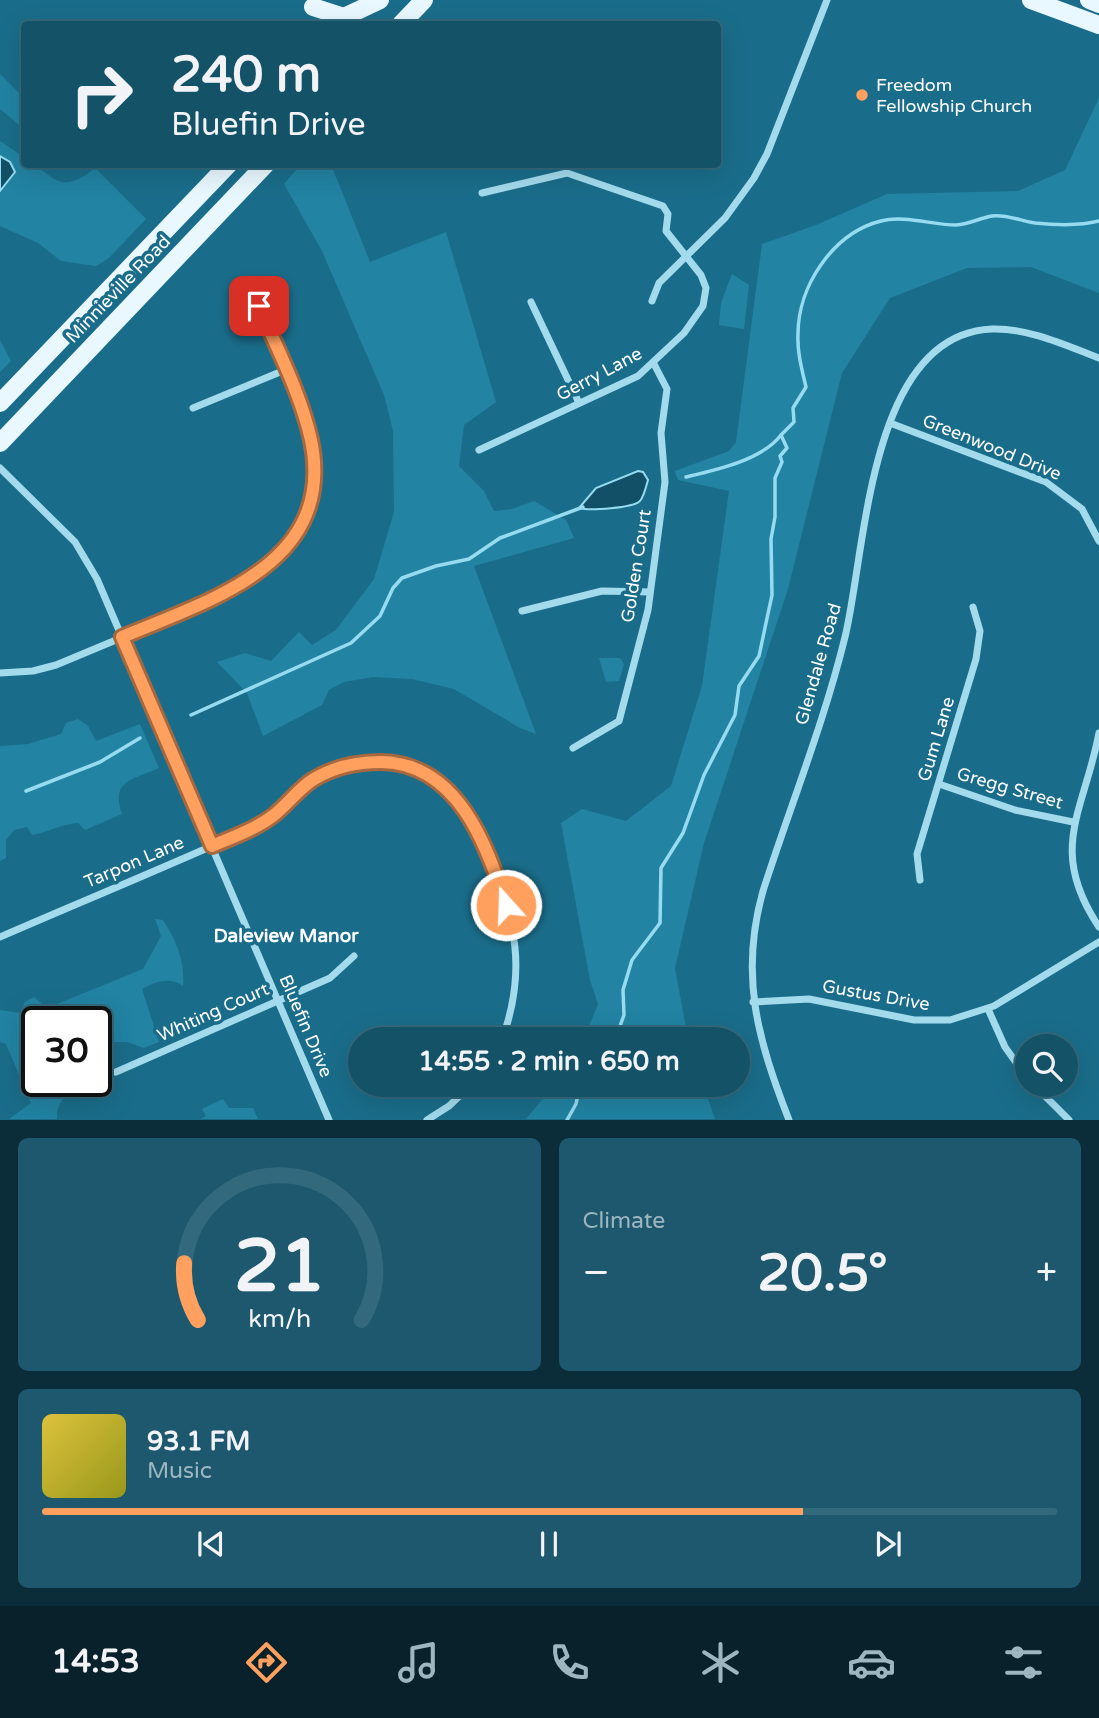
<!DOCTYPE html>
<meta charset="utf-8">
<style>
body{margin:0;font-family:"Varela Round",sans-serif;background:#1d586e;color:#f1f3f6;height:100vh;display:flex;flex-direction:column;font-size:26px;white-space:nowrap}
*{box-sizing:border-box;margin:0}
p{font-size:23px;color:#9db6c0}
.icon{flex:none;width:38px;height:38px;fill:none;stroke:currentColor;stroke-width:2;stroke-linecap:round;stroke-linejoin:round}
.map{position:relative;height:1120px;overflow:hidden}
.side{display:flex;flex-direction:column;gap:18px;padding:18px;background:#0b2d39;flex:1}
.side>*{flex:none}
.top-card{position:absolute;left:21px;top:21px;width:700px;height:147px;border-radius:7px;box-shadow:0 7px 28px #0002,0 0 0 2px #33697c;background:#145268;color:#f1f3f6;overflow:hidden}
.tools{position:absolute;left:1015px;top:1034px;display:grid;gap:14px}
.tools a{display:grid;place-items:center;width:63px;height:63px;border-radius:50%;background:#145268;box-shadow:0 7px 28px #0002,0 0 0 2px #33697c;font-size:35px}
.speed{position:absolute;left:21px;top:1006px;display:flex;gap:14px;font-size:35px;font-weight:700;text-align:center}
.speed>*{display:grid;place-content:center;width:91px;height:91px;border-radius:50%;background:#145268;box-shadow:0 7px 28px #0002,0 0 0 2px #33697c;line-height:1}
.speed .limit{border:4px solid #111;border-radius:10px;background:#fff;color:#111}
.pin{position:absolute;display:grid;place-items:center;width:60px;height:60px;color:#fff;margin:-30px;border-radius:14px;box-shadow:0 4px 10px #0006}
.me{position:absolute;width:77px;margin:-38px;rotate:340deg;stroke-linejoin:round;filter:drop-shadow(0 0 5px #0008)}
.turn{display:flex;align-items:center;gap:24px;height:147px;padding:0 35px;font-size:32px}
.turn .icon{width:91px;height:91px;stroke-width:2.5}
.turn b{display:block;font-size:49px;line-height:60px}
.big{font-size:52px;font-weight:700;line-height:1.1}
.side .tile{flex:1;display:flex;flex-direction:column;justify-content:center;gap:10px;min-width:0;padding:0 24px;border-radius:10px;background:#1d586e}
.side .dial{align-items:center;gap:0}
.dial svg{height:182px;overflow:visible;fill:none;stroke:#33697c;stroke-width:7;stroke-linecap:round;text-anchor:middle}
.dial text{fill:#f1f3f6;stroke:none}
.song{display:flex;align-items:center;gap:21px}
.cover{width:84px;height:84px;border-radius:10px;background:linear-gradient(135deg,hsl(50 70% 55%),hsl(60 70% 35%))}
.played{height:7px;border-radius:4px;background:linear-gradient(90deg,#ffa05f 75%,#33697c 75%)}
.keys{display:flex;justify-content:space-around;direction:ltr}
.heat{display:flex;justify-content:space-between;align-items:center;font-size:38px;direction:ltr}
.side .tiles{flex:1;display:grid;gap:18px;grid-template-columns:1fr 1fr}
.tile:last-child{grid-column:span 2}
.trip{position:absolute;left:348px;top:1027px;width:402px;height:70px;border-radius:35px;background:#145268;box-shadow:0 7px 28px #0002,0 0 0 2px #33697c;font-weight:700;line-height:70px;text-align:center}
.menu{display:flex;height:112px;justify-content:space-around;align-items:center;background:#08212a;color:#9db6c0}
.menu .icon{width:49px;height:49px}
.menu .current{color:#ffa05f}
.menu b{font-size:32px;color:#f1f3f6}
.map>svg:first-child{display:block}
.green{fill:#2283a3}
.water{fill:#115067;stroke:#96dbef;stroke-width:2}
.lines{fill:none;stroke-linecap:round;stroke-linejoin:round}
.stream{stroke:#96dbef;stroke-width:3.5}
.minor{stroke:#a3dbed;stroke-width:7}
.primary{stroke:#e9f8ff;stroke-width:18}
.route-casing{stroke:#a6683e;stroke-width:18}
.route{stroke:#ffa05f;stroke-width:12}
.poi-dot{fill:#ffa05f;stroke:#1a6d8a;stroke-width:2.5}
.labels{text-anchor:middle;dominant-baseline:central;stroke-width:7;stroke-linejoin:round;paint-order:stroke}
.poi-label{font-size:18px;fill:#fff;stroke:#1a6d8a;text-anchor:start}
.street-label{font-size:18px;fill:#fff;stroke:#1a6d8a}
.neighbourhood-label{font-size:19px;font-weight:bold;fill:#fff;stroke:#1a6d8a}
</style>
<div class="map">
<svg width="1099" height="1120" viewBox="0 0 1099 1120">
<rect width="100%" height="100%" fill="#1a6d8a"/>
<g class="green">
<polygon points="0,74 24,98 24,129 0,109"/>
<polygon points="1099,98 1099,293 1031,267 967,268 890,298 842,373 788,589 704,843 675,968 688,1039 584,1039 598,1004 590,980 561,823 582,809 626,821 671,786 702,686 729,491 678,480 675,471 729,451 736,442 762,244 816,225 887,194 1018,191 1065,170"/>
<path d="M0,141L24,157V164C53,165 53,202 95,168L146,219L109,258L96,266L61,261L38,243L0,226Z"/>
<polygon points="300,165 336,165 332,167 370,262 446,232 496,402 464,425 459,466 484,491 494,511 512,509 534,501 566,520 574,538 474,566 536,734 520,728 454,689 412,679 373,677 344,682 329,690 322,705 263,736 247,693 217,662 245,653 271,661 299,632 312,645 336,630 374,579 394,512 393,431 384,395 322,251 284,184"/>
<polygon points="732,274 749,285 744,329 719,325 721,303"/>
<polygon points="0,340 11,361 0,372"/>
<polygon points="599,658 620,658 624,664 619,681 606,682"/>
<path d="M78,719L88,726L96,741L140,724L159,768C133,780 110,780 122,814L85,830L78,823C61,824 49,832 32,835L27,827L14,830L6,840V858L0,861V746L28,744L61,734L66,723Z"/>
<path d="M155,919L163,920C176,940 185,961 183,986C170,976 154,982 142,989L159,1042L144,1048L127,1042H109L102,1019L86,1004L66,1022H37V1082H49L48,1087L61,1091L63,1098L57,1110V1119H9L31,1103L6,1044L0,1042V1010L20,1013L25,1002L34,997L47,1008L143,969L161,936Z"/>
<polygon points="554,1085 703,1085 715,1119 526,1119"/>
<polygon points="223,1099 229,1108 253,1108 258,1119 201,1119 206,1116 202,1109"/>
</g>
<g class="water">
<polygon points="0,156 10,162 15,172 0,191"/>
<path d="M638,471L643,472L648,480C646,487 644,496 640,501C633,508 589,511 579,508L596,488Z"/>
</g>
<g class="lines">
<g class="stream">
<path d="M686,477C716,470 762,460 781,435"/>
<polyline points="191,715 351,643 380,616 393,588 402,578 436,566 469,559 500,538 583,507"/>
<polyline points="26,791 100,762 140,738"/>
<path d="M615,1040L624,1015L623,990L632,960L660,923L661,868L683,833L704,775L735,715L739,686L759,656L772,595L771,539L775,517V478L782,462L780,456L787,448L781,435L794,422L793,408L806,387C802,370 797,352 798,334C798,286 833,233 881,221C904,215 933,225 956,225C970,224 980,218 992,216C1006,214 1021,221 1035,223C1055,225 1080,226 1099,221"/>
<polyline points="567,1120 576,1104 580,1085"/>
</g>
<g class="minor">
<polyline points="652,301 659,283 725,218 754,178 767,154 827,0"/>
<polyline points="531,302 579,403"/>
<polyline points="193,408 285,370"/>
<polyline points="890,423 1046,482 1082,509 1099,541"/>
<polyline points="479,450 638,376 684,333 703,306 706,288 701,275 666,231 668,214 663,206 567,173 482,193"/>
<polyline points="0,468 75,542 97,579 329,1120"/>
<polyline points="522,611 602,591 650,592"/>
<path d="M0,673L33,671L56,665C92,650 128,635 164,620C245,586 332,548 311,440C302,395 277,349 259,306"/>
<path d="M1099,733C1084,812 1047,849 1099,927"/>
<polyline points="573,748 619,721 648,610 665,482 661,433 667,389 654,364"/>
<polyline points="939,784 1015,810 1073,822"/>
<polyline points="920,880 917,854 976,659 980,631 973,607"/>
<path d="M0,937C83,901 166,867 248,830C275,818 290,794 314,779C361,750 423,758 458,800C471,816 480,837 488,856C516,922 527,970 502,1040"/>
<polyline points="753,1002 809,999 914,1020 950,1020 994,1006 1099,942"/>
<polyline points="988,1009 1005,1047 1027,1078"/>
<polyline points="116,1072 330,978 354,956"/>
<polyline points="1034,1085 1069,1120"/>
<polyline points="427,1120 449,1106 471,1085"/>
<path d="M789,1120C758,1040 739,976 763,891C790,807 824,723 845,637C866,552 868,334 992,329C1029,328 1065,345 1099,358"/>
</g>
<g class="primary">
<polyline points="1031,0 1099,25"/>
<polyline points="1089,0 1099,4"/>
<polyline points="313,7 344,17 380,0"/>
<polyline points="401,24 424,0"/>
<polyline points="0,403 229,164"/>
<polyline points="0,443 266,164"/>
</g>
</g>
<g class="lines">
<g class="route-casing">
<path id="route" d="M259,306C277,349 301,394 311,440C337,564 210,600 122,637L212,846C233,837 256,829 274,815C288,804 299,788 314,779C334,767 358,762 381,762C457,763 487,844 506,905"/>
</g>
<use href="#route" class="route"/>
</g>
<circle class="poi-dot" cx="862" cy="95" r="7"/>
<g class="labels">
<g class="poi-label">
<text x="876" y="85">Freedom<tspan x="876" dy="21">Fellowship Church</tspan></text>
</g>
<g class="street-label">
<text transform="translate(118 289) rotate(-46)">Minnieville Road</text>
<text transform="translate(599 374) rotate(-28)">Gerry Lane</text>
<text transform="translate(992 447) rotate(22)">Greenwood Drive</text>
<text transform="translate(636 566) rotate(-81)">Golden Court</text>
<text transform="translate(818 664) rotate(-74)">Glendale Road</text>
<text transform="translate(936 739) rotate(-73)">Gum Lane</text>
<text transform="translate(1010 788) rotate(16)">Gregg Street</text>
<text transform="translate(134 862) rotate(-23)">Tarpon Lane</text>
<text transform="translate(876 995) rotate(10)">Gustus Drive</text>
<text transform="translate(213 1012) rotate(-24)">Whiting Court</text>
<text transform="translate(306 1026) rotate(67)">Bluefin Drive</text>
</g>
<g class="neighbourhood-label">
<text x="286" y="936">Daleview Manor</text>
</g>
</g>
</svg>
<div class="tools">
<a><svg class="icon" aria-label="search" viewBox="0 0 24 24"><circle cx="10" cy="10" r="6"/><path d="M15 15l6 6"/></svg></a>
</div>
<div class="speed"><div class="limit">30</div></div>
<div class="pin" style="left:259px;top:306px;background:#d93025"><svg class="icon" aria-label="arrive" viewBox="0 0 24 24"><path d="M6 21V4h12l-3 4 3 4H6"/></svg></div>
<svg class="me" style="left:506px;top:905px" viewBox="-20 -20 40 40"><circle r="17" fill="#ffa05f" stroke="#fff" stroke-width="3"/><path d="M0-11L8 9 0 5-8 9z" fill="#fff"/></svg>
<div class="trip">14:55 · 2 min · 650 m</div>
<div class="top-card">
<div class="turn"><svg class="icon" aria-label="right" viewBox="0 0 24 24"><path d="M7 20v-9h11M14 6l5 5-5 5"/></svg><div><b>240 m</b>Bluefin Drive</div></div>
</div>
</div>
<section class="side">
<div class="tiles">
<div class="tile dial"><svg viewBox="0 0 100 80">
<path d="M14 69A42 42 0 1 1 86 69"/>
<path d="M14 69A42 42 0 0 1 8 44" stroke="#ffa05f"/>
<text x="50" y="56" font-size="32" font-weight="700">21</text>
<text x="50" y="72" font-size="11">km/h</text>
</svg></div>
<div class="tile"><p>Climate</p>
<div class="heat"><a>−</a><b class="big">20.5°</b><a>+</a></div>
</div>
<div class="tile">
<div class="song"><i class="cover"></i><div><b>93.1 FM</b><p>Music</p></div></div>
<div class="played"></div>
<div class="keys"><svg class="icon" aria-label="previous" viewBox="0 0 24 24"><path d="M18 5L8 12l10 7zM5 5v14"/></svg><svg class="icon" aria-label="pause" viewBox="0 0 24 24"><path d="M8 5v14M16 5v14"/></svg><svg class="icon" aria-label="next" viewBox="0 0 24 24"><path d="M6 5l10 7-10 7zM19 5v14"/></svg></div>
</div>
</div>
</section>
<nav class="menu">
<b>14:53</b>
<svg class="icon current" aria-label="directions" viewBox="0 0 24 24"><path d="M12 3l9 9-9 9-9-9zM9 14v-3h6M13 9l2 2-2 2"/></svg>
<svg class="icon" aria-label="music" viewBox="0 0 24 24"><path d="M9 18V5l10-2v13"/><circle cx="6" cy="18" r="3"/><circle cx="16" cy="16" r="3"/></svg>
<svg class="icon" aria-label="phone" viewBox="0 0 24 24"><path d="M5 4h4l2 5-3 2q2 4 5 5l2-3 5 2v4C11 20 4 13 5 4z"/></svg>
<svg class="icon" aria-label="climate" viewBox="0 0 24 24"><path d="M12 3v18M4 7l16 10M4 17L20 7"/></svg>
<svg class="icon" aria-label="car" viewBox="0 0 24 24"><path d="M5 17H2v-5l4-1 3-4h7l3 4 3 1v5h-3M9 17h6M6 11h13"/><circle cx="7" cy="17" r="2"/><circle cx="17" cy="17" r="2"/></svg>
<svg class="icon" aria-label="filters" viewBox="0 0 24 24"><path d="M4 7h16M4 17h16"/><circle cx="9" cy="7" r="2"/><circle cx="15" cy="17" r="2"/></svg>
</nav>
